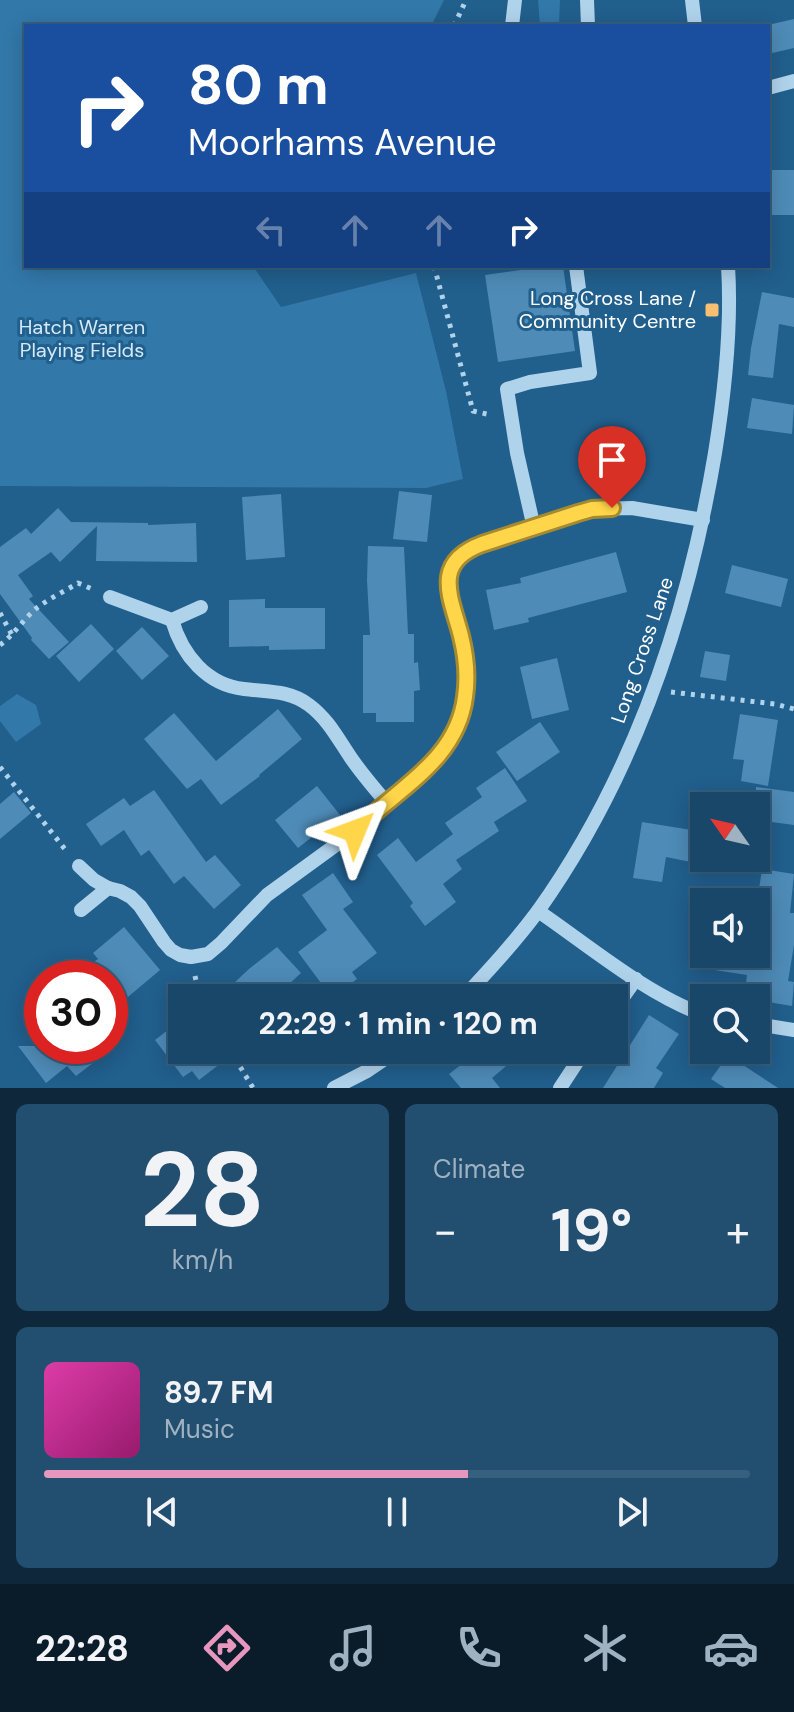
<!DOCTYPE html>
<meta charset="utf-8">
<style>
body{margin:0;font-family:"DM Sans",sans-serif;background:#224e70;color:#f1f3f6;height:100vh;display:flex;flex-direction:column;font-size:30px;white-space:nowrap}
*{box-sizing:border-box;margin:0}
p{font-size:26px;color:#9fb2c1}
.icon{flex:none;width:44px;height:44px;fill:none;stroke:currentColor;stroke-width:2;stroke-linecap:round;stroke-linejoin:round}
.map{position:relative;height:1088px;overflow:hidden}
.panel{display:flex;flex-direction:column;gap:16px;padding:16px;background:#0e273a;flex:1}
.panel>*{flex:none}
.guide{position:absolute;left:24px;top:24px;width:746px;height:244px;border-radius:0px;box-shadow:0 4px 20px #0003,0 0 0 2px #375f7e;background:#1a4fa0;color:#fff;overflow:hidden}
.needle{width:52px;rotate:304deg}
.fabs{position:absolute;left:690px;top:792px;display:grid;gap:16px}
.fabs a{display:grid;place-items:center;width:80px;height:80px;border-radius:0px;background:#19476a;box-shadow:0 4px 20px #0003,0 0 0 2px #375f7e;font-size:40px}
.speed{position:absolute;left:24px;top:960px;display:flex;gap:16px;font-size:40px;font-weight:700;text-align:center}
.speed>*{display:grid;place-content:center;width:104px;height:104px;border-radius:50%;background:#19476a;box-shadow:0 4px 20px #0003,0 0 0 2px #375f7e;line-height:1}
.speed .limit{border:12px solid #d22;background:#fff;color:#111}
.pin{position:absolute;display:grid;place-items:center;width:68px;height:68px;color:#fff;margin:-82px -34px;border-radius:50% 50% 50% 0;rotate:-45deg;box-shadow:0 0 8px #0007}
.pin .icon{rotate:45deg}
.me{position:absolute;width:88px;margin:-44px;rotate:46deg;stroke-linejoin:round;filter:drop-shadow(0 0 6px #0008)}
.turn{display:flex;align-items:center;gap:28px;height:168px;padding:0 32px;font-size:36px}
.turn .icon{width:104px;height:104px;stroke-width:2.5}
.turn b{display:block;font-size:56px;line-height:68px}
.lanes{display:flex;align-items:center;height:76px;padding:0 32px;background:#0003;justify-content:center;gap:40px;direction:ltr}
.lanes .off{opacity:.35}
.big{font-size:60px;font-weight:700;line-height:1.1}
.panel .card{flex:1;display:flex;flex-direction:column;justify-content:center;gap:12px;min-width:0;padding:0 28px;border-radius:12px;background:#224e70}
.panel .dial{align-items:center;gap:0}
.dial b{font-size:104px;line-height:1}
.song{display:flex;align-items:center;gap:24px}
.cover{width:96px;height:96px;border-radius:12px;background:linear-gradient(135deg,hsl(320 70% 55%),hsl(320 70% 35%))}
.played{height:8px;border-radius:4px;background:linear-gradient(90deg,#e797bd 60%,#375f7e 60%)}
.keys{display:flex;justify-content:space-around;direction:ltr}
.heat{display:flex;justify-content:space-between;align-items:center;font-size:44px;direction:ltr}
.panel .tiles{flex:1;display:grid;gap:16px;grid-template-columns:1fr 1fr}
.card:last-child{grid-column:span 2}
.trip{position:absolute;left:168px;top:984px;width:460px;height:80px;border-radius:0px;background:#19476a;box-shadow:0 4px 20px #0003,0 0 0 2px #375f7e;font-weight:700;line-height:80px;text-align:center}
.menu{display:flex;height:128px;justify-content:space-around;align-items:center;background:#0a1c2a;color:#9fb2c1}
.menu .icon{width:56px;height:56px}
.menu .current{color:#e797bd}
.menu b{font-size:36px;color:#f1f3f6}
.map>svg:first-child{display:block}
.green{fill:#3278a9}
.building{fill:#4e8bb7}
.lines{fill:none;stroke-linecap:round;stroke-linejoin:round}
.path{stroke:#b0d3ec;stroke-width:5;stroke-dasharray:4 6;stroke-linecap:butt}
.minor{stroke:#b0d3ec;stroke-width:14}
.route-casing{stroke:#a68a30;stroke-width:20}
.route{stroke:#ffd54a;stroke-width:14}
.poi-dot{fill:#f8bf71;stroke:#215f8d;stroke-width:3}
.labels{text-anchor:middle;dominant-baseline:central;stroke-width:6;stroke-linejoin:round;paint-order:stroke}
.poi-label{font-size:20px;fill:#fff;stroke:#215f8d;text-anchor:end}
.park-label{font-size:20px;fill:#d5eaf9;stroke:#215f8d}
.street-label{font-size:20px;fill:#fff;stroke:#215f8d}
</style>
<div class="map">
<svg width="794" height="1088" viewBox="0 0 794 1088">
<rect width="100%" height="100%" fill="#215f8d"/>
<g class="green">
<polygon points="0,0 444,0 431,26 26,26 26,266 248,266 255,269 281,307 416,273 446,391 463,479 426,488 0,486"/>
<polygon points="538,0 560,0 559,26 540,26"/>
<polygon points="17,694 36,705 41,724 16,742 0,721 0,706"/>
</g>
<g class="building">
<polygon points="794,19 794,48 768,54 768,25"/>
<polygon points="768,170 794,170 794,215 771,215 771,197 768,197"/>
<polygon points="550,266 563,266 575,351 498,362 485,275"/>
<polygon points="762,292 794,298 794,327 779,324 773,378 748,375 751,348"/>
<polygon points="752,398 794,405 792,434 747,428"/>
<polygon points="399,491 432,495 427,542 393,539"/>
<polygon points="281,494 285,557 246,560 242,497"/>
<polygon points="58,508 71,522 148,523 148,525 196,523 197,562 96,561 97,526 60,562 51,552 18,575 33,596 29,599 69,642 49,659 31,640 32,638 0,594 0,547 26,528 31,534"/>
<polygon points="368,546 404,547 408,634 414,634 414,663 418,662 420,690 414,691 414,722 376,722 376,713 363,713 363,635 370,635 367,580"/>
<polygon points="616,552 627,592 528,618 529,622 494,630 486,590 521,583 520,578"/>
<polygon points="732,565 788,579 781,607 725,593"/>
<polygon points="265,599 265,608 325,608 325,649 269,650 269,646 229,647 229,600"/>
<polygon points="91,624 114,649 79,682 56,656"/>
<polygon points="142,627 169,656 142,680 116,651"/>
<polygon points="705,651 730,655 726,681 700,677"/>
<polygon points="557,658 569,710 532,719 520,667"/>
<polygon points="278,709 302,739 259,775 260,776 221,805 201,779 187,789 144,739 174,713 216,761"/>
<polygon points="740,714 778,720 768,786 741,781 744,760 733,759"/>
<polygon points="540,722 560,752 517,781 496,752"/>
<polygon points="505,768 527,801 494,822 499,831 456,860 462,869 443,884 456,902 425,926 410,906 413,903 377,855 398,838 416,862 453,834 445,823 482,797 476,788"/>
<polygon points="317,786 340,815 298,848 275,820"/>
<polygon points="756,787 794,792 794,825 756,820"/>
<polygon points="154,790 206,862 215,855 241,885 214,909 184,876 174,884 149,850 141,856 124,830 101,846 86,824 124,798 130,806"/>
<polygon points="14,792 31,813 0,839 0,804"/>
<polygon points="642,822 704,832 704,858 692,856 691,862 666,857 662,882 633,878"/>
<polygon points="762,869 794,874 790,913 794,913 794,945 788,981 794,982 792,1006 756,1000 756,998 744,998 747,975 695,967 696,954 756,954 756,909"/>
<polygon points="333,873 353,902 343,909 377,953 352,972 357,979 332,998 298,952 327,930 302,895"/>
<polygon points="124,927 160,970 110,1012 110,978 71,978 98,959 93,953"/>
<polygon points="277,947 301,973 274,998 218,998 249,969"/>
<polygon points="649,1015 679,1034 656,1068 663,1073 654,1088 603,1088"/>
<polygon points="182,1019 182,1050 238,1050 199,1080 192,1071 183,1077 155,1040"/>
<polygon points="18,1046 115,1046 76,1076 67,1066 46,1083"/>
<polygon points="480,1050 501,1050 511,1062 492,1078 500,1088 461,1088 449,1074"/>
<polygon points="728,1055 778,1088 725,1088 711,1079"/>
</g>
<g class="lines">
<g class="path">
<polyline points="454,26 466,0"/>
<polyline points="434,266 473,411 491,415"/>
<polyline points="0,613 12,635"/>
<path d="M0,645C15,634 24,618 38,607C50,598 65,591 78,583L92,589"/>
<polyline points="671,692 775,704 794,709"/>
<polyline points="0,767 68,853"/>
<polyline points="195,976 200,998"/>
<polyline points="230,1050 253,1088"/>
</g>
<g class="minor">
<polyline points="587,0 588,26"/>
<polyline points="692,0 695,26"/>
<polyline points="512,26 515,0"/>
<polyline points="768,88 794,81"/>
<polyline points="534,528 517,453 507,389 530,382 590,373 576,266"/>
<polyline points="110,597 172,620 201,607"/>
<path d="M172,620C182,655 207,685 244,689C267,692 289,690 309,705C328,719 338,739 351,758C362,774 374,788 386,802"/>
<polyline points="79,866 94,880 108,888 120,891 131,897 140,906 164,942 171,950 180,955 191,957 208,954 221,943 267,895 355,831 386,802 424,773 446,747 462,716 466,685 467,670 461,637 448,588 450,568 462,553 482,544 592,509 632,508 703,520"/>
<polyline points="81,910 108,888"/>
<path d="M538,911C588,945 647,995 704,1015"/>
<path d="M463,998C489,970 515,942 538,911C634,776 688,614 715,453C725,391 732,328 728,266"/>
<polyline points="614,1010 636,979"/>
<polyline points="756,1024 794,1030"/>
<polyline points="334,1088 367,1071 398,1050"/>
<polyline points="560,1088 585,1050"/>
</g>
</g>
<g class="lines">
<g class="route-casing">
<path id="route" d="M355,831C396,789 457,761 465,697C468,677 466,656 461,636C451,597 431,563 482,544L578,513L592,509L612,508"/>
</g>
<use href="#route" class="route"/>
</g>
<rect class="poi-dot" x="704" y="302" width="16" height="16" rx="4"/>
<g class="labels">
<g class="poi-label">
<text x="696" y="298">Long Cross Lane /<tspan x="696" dy="23">Community Centre</tspan></text>
</g>
<g class="park-label">
<text x="82" y="327">Hatch Warren<tspan x="82" dy="23">Playing Fields</tspan></text>
</g>
<g class="street-label">
<text transform="translate(642 650) rotate(-71)">Long Cross Lane</text>
</g>
</g>
</svg>
<div class="fabs">
<a><svg class="needle" viewBox="-14 -14 28 28"><path d="M0-13l5 13h-10z" fill="#e53935"/><path d="M0 13l5-13h-10z" fill="#9fb2c1"/></svg></a>
<a><svg class="icon" aria-label="sound" viewBox="0 0 24 24"><path d="M4 9h4l5-4v14l-5-4H4zM17 9q2 3 0 6"/></svg></a>
<a><svg class="icon" aria-label="search" viewBox="0 0 24 24"><circle cx="10" cy="10" r="6"/><path d="M15 15l6 6"/></svg></a>
</div>
<div class="speed"><div class="limit">30</div></div>
<div class="pin" style="left:612px;top:508px;background:#d93025"><svg class="icon" aria-label="arrive" viewBox="0 0 24 24"><path d="M6 21V4h12l-3 4 3 4H6"/></svg></div>
<svg class="me" style="left:355px;top:831px" viewBox="-20 -20 40 40"><path d="M0-17L14 15 0 8-14 15z" fill="#ffd54a" stroke="#fff" stroke-width="4"/></svg>
<div class="trip">22:29 · 1 min · 120 m</div>
<div class="guide">
<div class="turn"><svg class="icon" aria-label="right" viewBox="0 0 24 24"><path d="M7 20v-9h11M14 6l5 5-5 5"/></svg><div><b>80 m</b>Moorhams Avenue</div></div>
<div class="lanes"><svg class="icon off" aria-label="left" viewBox="0 0 24 24"><path d="M17 20v-9H6M10 6l-5 5 5 5"/></svg><svg class="icon off" aria-label="ahead" viewBox="0 0 24 24"><path d="M12 20V5M6 11l6-6 6 6"/></svg><svg class="icon off" aria-label="ahead" viewBox="0 0 24 24"><path d="M12 20V5M6 11l6-6 6 6"/></svg><svg class="icon" aria-label="right" viewBox="0 0 24 24"><path d="M7 20v-9h11M14 6l5 5-5 5"/></svg></div>
</div>
</div>
<section class="panel">
<div class="tiles">
<div class="card dial"><b>28</b><p>km/h</p></div>
<div class="card"><p>Climate</p>
<div class="heat"><a>−</a><b class="big">19°</b><a>+</a></div>
</div>
<div class="card">
<div class="song"><i class="cover"></i><div><b>89.7 FM</b><p>Music</p></div></div>
<div class="played"></div>
<div class="keys"><svg class="icon" aria-label="previous" viewBox="0 0 24 24"><path d="M18 5L8 12l10 7zM5 5v14"/></svg><svg class="icon" aria-label="pause" viewBox="0 0 24 24"><path d="M8 5v14M16 5v14"/></svg><svg class="icon" aria-label="next" viewBox="0 0 24 24"><path d="M6 5l10 7-10 7zM19 5v14"/></svg></div>
</div>
</div>
</section>
<nav class="menu">
<b>22:28</b>
<svg class="icon current" aria-label="directions" viewBox="0 0 24 24"><path d="M12 3l9 9-9 9-9-9zM9 14v-3h6M13 9l2 2-2 2"/></svg>
<svg class="icon" aria-label="music" viewBox="0 0 24 24"><path d="M9 18V5l10-2v13"/><circle cx="6" cy="18" r="3"/><circle cx="16" cy="16" r="3"/></svg>
<svg class="icon" aria-label="phone" viewBox="0 0 24 24"><path d="M5 4h4l2 5-3 2q2 4 5 5l2-3 5 2v4C11 20 4 13 5 4z"/></svg>
<svg class="icon" aria-label="climate" viewBox="0 0 24 24"><path d="M12 3v18M4 7l16 10M4 17L20 7"/></svg>
<svg class="icon" aria-label="car" viewBox="0 0 24 24"><path d="M5 17H2v-5l4-1 3-4h7l3 4 3 1v5h-3M9 17h6M6 11h13"/><circle cx="7" cy="17" r="2"/><circle cx="17" cy="17" r="2"/></svg>
</nav>
